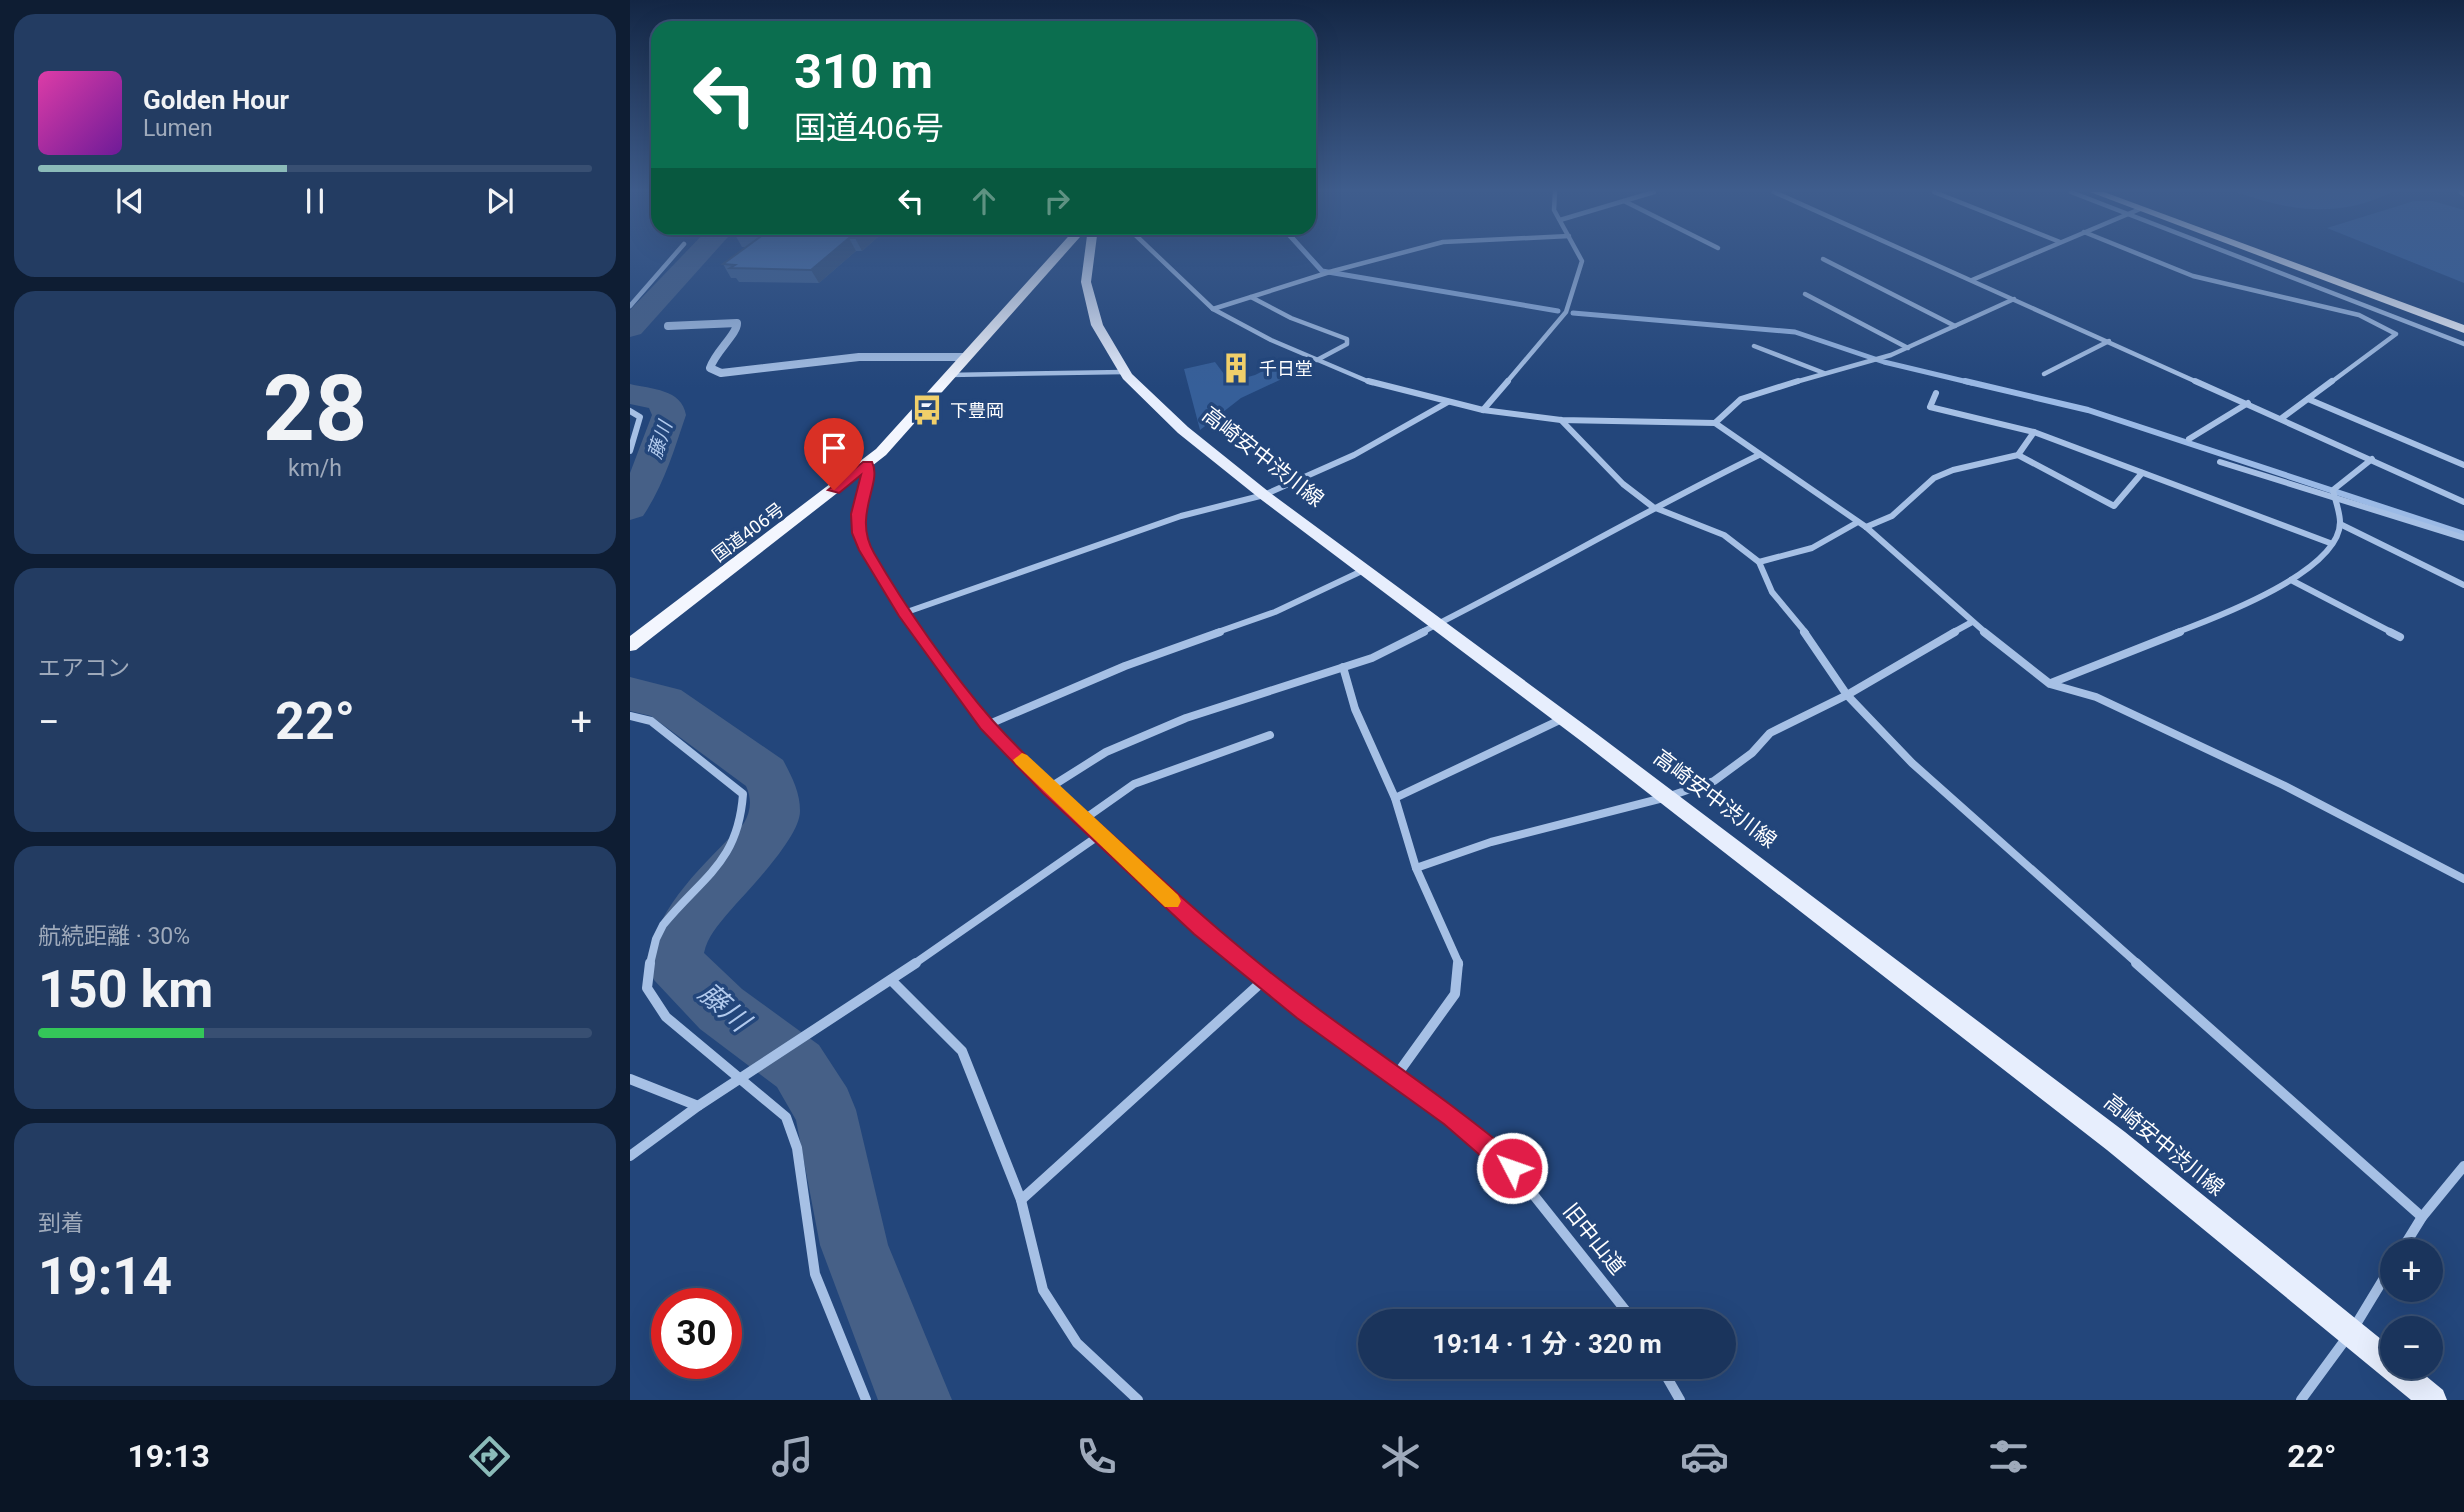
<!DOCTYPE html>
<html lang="ja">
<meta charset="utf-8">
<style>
body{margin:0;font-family:Roboto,"Noto Sans JP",sans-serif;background:#233c62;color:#f1f3f6;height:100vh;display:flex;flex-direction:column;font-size:26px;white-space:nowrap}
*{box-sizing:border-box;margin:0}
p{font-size:23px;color:#9faabb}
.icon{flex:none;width:38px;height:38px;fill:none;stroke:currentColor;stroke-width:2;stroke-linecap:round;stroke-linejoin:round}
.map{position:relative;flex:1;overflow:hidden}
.drawer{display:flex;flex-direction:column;gap:14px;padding:14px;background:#0e1d33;width:630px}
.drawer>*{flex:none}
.banner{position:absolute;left:21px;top:21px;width:665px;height:214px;border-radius:21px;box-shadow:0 7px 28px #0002,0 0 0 2px #384f72;background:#0b6e4f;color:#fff;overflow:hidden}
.controls{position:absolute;left:1750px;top:1239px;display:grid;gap:14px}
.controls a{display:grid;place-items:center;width:63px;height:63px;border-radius:50%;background:#1a345c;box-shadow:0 7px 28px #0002,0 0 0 2px #384f72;font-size:35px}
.speed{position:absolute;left:21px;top:1288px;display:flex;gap:14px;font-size:35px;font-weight:700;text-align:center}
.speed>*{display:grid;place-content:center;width:91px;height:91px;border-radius:50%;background:#1a345c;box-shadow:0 7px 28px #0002,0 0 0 2px #384f72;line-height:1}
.speed .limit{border:10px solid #d22;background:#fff;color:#111}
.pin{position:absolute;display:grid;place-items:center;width:60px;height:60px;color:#fff;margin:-72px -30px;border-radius:50% 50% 50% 0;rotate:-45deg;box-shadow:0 0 7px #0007}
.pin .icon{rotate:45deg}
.me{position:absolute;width:77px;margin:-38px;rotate:311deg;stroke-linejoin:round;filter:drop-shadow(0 0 5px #0008)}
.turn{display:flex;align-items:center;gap:24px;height:147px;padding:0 28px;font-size:32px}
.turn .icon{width:91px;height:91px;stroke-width:2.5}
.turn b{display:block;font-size:49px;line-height:60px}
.lanes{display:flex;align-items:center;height:66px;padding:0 28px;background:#0003;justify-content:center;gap:35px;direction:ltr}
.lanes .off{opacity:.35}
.big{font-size:52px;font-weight:700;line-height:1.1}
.drawer .tile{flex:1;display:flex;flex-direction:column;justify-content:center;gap:10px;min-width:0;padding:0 24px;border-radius:21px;background:#233c62}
.drawer .dial{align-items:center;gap:0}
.dial b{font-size:91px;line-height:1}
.song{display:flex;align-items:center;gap:21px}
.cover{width:84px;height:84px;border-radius:10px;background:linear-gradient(135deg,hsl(320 70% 55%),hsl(280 70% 35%))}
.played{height:7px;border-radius:4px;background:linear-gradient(90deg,#8bbbb9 45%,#384f72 45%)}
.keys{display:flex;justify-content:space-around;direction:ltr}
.heat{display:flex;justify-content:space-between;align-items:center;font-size:38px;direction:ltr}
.charge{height:10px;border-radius:5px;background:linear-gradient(90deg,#34c759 30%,#384f72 0)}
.trip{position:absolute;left:728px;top:1309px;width:378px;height:70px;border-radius:35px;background:#1a345c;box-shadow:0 7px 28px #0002,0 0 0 2px #384f72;font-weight:700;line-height:70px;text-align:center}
.tabs{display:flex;height:112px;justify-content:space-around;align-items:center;background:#0a1525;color:#9faabb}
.tabs .icon{width:49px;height:49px}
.tabs .active{color:#8bbbb9}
.tabs b{font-size:32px;color:#f1f3f6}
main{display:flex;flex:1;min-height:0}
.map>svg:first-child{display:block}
.green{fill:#365f99}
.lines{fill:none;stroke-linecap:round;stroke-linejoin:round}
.stream-far1{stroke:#9bbae6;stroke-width:5}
.stream{stroke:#9bbae6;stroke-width:6}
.river{fill:#466087;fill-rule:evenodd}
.minor-far3{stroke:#a6c0e5;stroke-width:4.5}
.minor-far2{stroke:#a6c0e5;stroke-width:6}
.minor-far1{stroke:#a6c0e5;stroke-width:8}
.minor{stroke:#a6c0e5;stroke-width:10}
.tertiary{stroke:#a6c0e5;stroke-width:8}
.primary{fill:#e7eefd;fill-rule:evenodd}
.trunk{fill:#f3f6fe;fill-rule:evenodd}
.wall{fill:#40608d}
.shaded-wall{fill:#344e73}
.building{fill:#4b70a4;stroke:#344e73;stroke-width:2}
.route{fill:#e11d48;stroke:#92132f;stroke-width:2}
.slow{fill:#f59e0b}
.labels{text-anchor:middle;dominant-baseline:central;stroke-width:7;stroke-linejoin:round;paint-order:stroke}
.far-poi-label{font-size:18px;fill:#fff;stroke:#23467b;text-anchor:start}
.far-street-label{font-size:18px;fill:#fff;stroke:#23467b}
.far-water-label{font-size:19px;font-style:italic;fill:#b2caed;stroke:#23467b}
.street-label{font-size:21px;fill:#fff;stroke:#23467b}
.near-water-label{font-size:28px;font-style:italic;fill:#b2caed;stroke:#23467b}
</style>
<main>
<section class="drawer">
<div class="tile">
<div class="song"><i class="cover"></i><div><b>Golden Hour</b><p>Lumen</p></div></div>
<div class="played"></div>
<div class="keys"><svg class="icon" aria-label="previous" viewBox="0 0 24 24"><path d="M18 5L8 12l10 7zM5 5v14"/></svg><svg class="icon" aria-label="pause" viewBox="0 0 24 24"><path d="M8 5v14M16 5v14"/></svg><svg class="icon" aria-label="next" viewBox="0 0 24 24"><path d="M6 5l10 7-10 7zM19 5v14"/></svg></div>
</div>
<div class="tile dial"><b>28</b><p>km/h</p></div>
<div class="tile"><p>エアコン</p>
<div class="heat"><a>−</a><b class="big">22°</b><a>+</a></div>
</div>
<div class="tile"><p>航続距離 · 30%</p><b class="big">150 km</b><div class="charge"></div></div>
<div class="tile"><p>到着</p><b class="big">19:14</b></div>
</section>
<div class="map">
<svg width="1834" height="1400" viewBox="0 0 1834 1400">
<rect width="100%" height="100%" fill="#23467b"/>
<g class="green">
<path d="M1607,192H1762C1711,218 1660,212 1607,192Z"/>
<polygon points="1784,201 1803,201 1834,210 1834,283 1697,228"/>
<polygon points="659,358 682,365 611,398 570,430 554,369 585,362 600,382 625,375"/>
</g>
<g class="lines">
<g class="stream-far1">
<polyline points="1831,192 1834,194"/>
<polyline points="653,228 692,271 928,311"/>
<polyline points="943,313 1165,332 1254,362 1342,383"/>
</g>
<polyline class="stream" points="1335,381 1458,410 1834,534"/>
<g class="river">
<polygon points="79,228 106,228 11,334 0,337 0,310"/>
<path d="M0,384C21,389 52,389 56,415C44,450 34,485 13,516L0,520V473L22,415L19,408L0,404Z"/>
<path d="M0,677L51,690L153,760C162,777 170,792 170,811C170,838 117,891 99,912C88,925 77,937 74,953L112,989L189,1045L217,1088L226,1110L258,1245L322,1400H248L190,1245L166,1120L147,1087L70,1029L24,980L16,962C31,901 72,867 114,823C121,811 122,799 116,786L21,716L0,711Z"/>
</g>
<g class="minor-far3">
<polyline points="1144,192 1569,383"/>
<polyline points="1304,192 1430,242"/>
<polyline points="1441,192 1834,344"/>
<polyline points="994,201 1088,248"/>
<polyline points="930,220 1024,192"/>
<polyline points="498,228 583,309 641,340 742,383"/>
<polyline points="1454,232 1563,276 1729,315 1766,334 1700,383"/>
<polyline points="1193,259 1325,326"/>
<polyline points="1342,280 1510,209"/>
<polyline points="1175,294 1278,348"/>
<polyline points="621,297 661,318 717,339 717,344 687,360"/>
<polyline points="0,306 54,244"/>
<polyline points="583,309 703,271 813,242 939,236"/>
<polyline points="1124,346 1194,373"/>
<polyline points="1414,374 1479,341"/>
<polyline points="319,375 494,372"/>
<polyline points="876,383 936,312 952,261 924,210 925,192"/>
<polyline points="1162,383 1261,355 1384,299"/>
</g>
<g class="minor-far2">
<polyline points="738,381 853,410 931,420 1085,423 1111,399 1168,381"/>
<polyline points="1565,381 1834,502"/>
<polyline points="1306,393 1300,407 1404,432"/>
<polyline points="1678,399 1834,465"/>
<polyline points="853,410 878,381"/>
<polyline points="0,411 10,417 0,451"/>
<polyline points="1652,418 1702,381"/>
<polyline points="931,420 993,484 1023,507 1094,535 1129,562 1142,592 1176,633"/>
<polyline points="1085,423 1236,527 1356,633"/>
<polyline points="1559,439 1618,403"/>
<polyline points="1388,455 1484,506 1512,473"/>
<polyline points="1590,462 1834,538"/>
<path d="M237,464L239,470C235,485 228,503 228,518C229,554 268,605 289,633"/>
<polyline points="1710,524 1834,585"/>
<polyline points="1236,527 1262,516 1304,478 1323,470 1388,455 1404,432 1700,543"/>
<polyline points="1129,562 1182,548 1228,522"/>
<polyline points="1661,580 1763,633"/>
<polyline points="274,613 551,516 634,495 724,455 818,402"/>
<polyline points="585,633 645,612 734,570"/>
<path d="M790,633C904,576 1014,511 1129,455"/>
<polyline points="1322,633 1342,622"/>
<path d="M1545,633C1585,618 1710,572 1710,522C1710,512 1705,500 1703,490L1742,459"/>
</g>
<g class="minor-far1">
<polyline points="288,632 357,725 419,788 570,928 616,964"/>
<polyline points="1174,632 1217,695 1282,763 1508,964"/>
<polyline points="1354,632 1420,684 1466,697 1653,785 1834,879"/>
<polyline points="1760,632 1770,637"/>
<polyline points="713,667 725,709 765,798 786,868 829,964"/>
<polyline points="1421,683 1550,632"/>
<path d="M0,716L21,721L113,794C108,863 73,876 33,925L26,939L20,964"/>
<polyline points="357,725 495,666 590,632"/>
<polyline points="419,788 476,752 556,718 742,658 794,632"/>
<polyline points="765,798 932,719"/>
<polyline points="453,820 504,784 640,735"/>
<polyline points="786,868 861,842 1037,797 1084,781 1122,753 1140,733 1217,695 1325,632"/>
<polyline points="284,964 471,834"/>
</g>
<g class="minor">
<polyline points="20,963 17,988 36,1017 156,1117 167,1148 185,1274 236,1400"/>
<polyline points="613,963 674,1011 822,1117 882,1168 1004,1321"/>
<polyline points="1506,963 1792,1217"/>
<polyline points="261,980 332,1051 391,1200 413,1290 447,1343 508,1400"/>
<polyline points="766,1076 825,994 828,963"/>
<polyline points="0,1079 68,1106"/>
<polyline points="0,1156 68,1106 286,963"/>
<polyline points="391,1200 635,979"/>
<polyline points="1771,1251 1792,1217 1834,1166"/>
<polyline points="1725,1326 1762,1265"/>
<polyline points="1031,1367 1050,1400"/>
<polyline points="1671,1400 1718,1336"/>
</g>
<path class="tertiary" d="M38,326L107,323C108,333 85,352 80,368L91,373L229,357H333"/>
<polygon class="primary" points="458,228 468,228 461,282 473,325 502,374 558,427 639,492 967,734 1495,1132 1762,1348 1762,1367 1785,1367 1813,1390 1817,1400 1781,1400 1477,1150 955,744 629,498 548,433 493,379 461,325 451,282"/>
<g class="trunk">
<polygon points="1460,192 1474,192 1834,325 1834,333"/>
<polygon points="446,228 458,228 256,455 6,650 0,651 0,636 246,449"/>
</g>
</g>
<polygon class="wall" points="109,228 258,228 232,251 226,251 189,283 109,282 106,278 101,278 93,264 116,247 112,247 104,233"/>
<g class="shaded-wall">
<polygon points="237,228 258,228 232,251 225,238"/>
<polygon points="219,238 226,251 189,283 181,270"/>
</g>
<polygon class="building" points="109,228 237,228 225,238 219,238 181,270 100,268 105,265 93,264 134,234 104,233"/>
<linearGradient id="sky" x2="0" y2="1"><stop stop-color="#132644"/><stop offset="0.49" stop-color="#3f5d8d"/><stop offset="1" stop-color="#3f5d8d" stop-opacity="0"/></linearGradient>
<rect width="1834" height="388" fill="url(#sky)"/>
<path class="route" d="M233,462H242C253,483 222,515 244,553C275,607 322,674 363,721C405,768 455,810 501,852C560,905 619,958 683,1005C753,1057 823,1103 890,1160L893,1168L890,1176L882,1179L874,1176L814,1124L667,1018L564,934L413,793L351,729L269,616L229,550L222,533L221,514L231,475L209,493L198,490Z"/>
<polygon class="slow" points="392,753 397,755 548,895 551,901 548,907 535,907 386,764 383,760"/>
<defs>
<g id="building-bare" transform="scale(2.415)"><path d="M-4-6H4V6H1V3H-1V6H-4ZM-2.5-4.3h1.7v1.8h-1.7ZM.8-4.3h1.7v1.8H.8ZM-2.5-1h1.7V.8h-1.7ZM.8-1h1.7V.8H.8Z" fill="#f0cf6a" stroke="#23467b" stroke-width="2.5" paint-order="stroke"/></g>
<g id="bus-bare" transform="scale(2.415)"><path d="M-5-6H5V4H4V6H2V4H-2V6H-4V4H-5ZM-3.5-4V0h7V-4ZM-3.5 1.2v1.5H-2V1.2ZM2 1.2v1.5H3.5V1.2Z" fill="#f0cf6a" stroke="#23467b" stroke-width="2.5" paint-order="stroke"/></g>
</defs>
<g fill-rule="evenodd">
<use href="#building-bare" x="606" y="368"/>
<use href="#bus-bare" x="297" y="410"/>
</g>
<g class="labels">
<g class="far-poi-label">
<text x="629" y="368">千日堂</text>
<text x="320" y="410">下豊岡</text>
</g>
<g class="far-street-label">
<text transform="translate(118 532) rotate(-37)">国道406号</text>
</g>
<g class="far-water-label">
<text transform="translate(30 440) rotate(-72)">藤川</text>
</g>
<g class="street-label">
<text transform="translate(633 457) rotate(38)">高崎安中渋川線</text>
<text transform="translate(1085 799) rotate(37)">高崎安中渋川線</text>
<text transform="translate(1534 1145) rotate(39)">高崎安中渋川線</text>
<text transform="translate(964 1239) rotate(51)">旧中山道</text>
</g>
<g class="near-water-label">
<text transform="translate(94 1007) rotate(41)">藤川</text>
</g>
</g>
</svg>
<div class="controls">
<a>+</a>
<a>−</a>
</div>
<div class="speed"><div class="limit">30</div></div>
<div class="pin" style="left:204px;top:490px;background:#d93025"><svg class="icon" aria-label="arrive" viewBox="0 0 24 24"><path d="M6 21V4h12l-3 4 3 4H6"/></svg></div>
<svg class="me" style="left:882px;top:1168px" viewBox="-20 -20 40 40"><circle r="17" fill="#e11d48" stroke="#fff" stroke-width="3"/><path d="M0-11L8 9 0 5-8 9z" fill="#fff"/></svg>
<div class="trip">19:14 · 1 分 · 320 m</div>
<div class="banner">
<div class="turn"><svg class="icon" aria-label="left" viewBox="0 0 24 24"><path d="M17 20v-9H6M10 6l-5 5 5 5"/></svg><div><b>310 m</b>国道406号</div></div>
<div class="lanes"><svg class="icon" aria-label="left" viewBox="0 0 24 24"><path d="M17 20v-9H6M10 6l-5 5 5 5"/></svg><svg class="icon off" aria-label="ahead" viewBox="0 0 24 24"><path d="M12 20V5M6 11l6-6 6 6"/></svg><svg class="icon off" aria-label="right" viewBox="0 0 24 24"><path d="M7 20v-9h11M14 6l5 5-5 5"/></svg></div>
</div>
</div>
</main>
<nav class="tabs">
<b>19:13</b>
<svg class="icon active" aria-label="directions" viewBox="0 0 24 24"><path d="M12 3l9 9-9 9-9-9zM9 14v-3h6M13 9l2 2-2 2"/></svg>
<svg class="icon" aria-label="music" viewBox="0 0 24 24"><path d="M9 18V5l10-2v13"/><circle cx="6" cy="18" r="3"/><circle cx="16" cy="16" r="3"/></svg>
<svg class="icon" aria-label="phone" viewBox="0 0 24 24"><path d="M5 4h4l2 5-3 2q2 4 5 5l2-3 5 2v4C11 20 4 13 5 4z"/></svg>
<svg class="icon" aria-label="climate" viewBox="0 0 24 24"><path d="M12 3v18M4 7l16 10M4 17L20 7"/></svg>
<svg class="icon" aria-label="car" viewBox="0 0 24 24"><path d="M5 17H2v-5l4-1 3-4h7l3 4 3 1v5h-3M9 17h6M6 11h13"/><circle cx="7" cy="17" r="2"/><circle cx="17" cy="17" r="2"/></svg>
<svg class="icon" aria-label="filters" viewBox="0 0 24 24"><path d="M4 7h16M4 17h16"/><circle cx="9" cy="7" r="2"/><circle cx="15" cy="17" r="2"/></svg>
<b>22°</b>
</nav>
